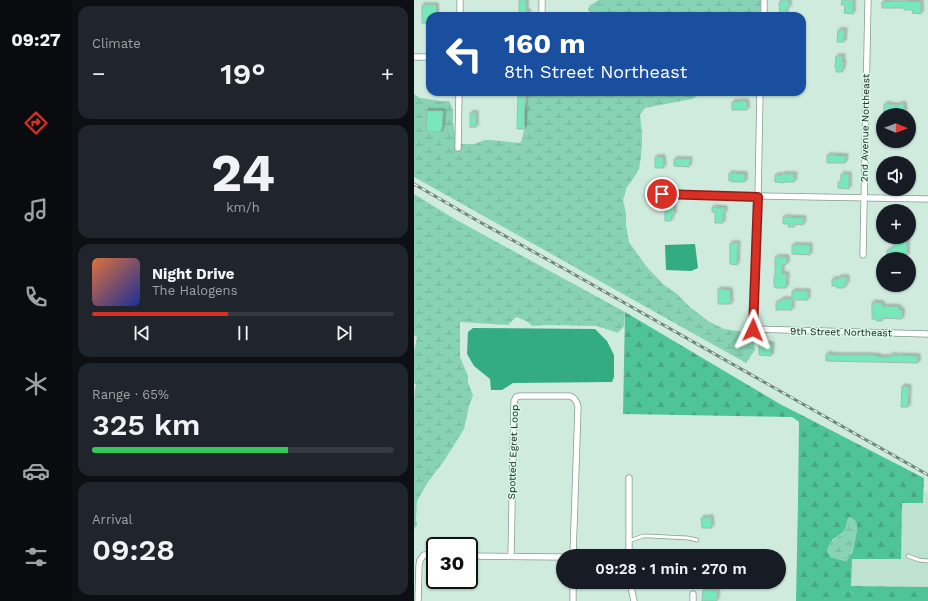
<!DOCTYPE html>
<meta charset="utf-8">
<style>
body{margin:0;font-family:"Work Sans",sans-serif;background:#20242c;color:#f1f3f6;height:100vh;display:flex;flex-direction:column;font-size:15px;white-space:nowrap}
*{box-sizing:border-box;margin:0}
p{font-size:13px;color:#9ea1a6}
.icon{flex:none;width:22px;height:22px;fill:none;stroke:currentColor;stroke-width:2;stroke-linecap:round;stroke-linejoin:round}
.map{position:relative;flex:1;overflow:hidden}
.details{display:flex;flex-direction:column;gap:6px;padding:6px;background:#0d0f14;width:342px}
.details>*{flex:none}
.guide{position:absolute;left:12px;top:12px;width:380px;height:84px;border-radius:12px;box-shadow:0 1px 3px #0004;background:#1a4fa0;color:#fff;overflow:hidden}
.needle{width:26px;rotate:91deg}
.buttons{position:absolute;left:462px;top:108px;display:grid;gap:8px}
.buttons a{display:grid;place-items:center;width:40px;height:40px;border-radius:50%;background:#171b24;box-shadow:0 1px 3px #0004;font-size:20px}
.speed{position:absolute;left:12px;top:537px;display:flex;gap:8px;font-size:20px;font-weight:700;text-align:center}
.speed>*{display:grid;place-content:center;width:52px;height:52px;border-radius:50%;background:#171b24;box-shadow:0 1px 3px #0004;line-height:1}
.speed .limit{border:2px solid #111;border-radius:6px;background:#fff;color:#111}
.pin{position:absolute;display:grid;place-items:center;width:34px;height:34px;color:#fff;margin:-17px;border:2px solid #fff;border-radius:50%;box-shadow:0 1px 4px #0007}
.me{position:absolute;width:44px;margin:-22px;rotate:2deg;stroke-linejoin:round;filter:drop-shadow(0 0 3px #0008)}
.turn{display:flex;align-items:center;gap:14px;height:84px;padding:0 12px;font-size:18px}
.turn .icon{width:52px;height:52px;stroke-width:2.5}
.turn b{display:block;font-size:28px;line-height:34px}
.big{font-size:30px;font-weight:600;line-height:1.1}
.details .card{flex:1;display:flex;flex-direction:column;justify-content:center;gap:6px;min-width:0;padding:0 14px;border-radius:12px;background:#20242c}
.details .dial{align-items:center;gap:0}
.dial b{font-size:52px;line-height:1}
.song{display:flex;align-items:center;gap:12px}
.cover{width:48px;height:48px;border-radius:6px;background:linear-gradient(135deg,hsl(20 70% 55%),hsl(230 70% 35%))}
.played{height:4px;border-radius:2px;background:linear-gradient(90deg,#d93025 45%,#363941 45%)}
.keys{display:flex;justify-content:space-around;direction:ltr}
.heat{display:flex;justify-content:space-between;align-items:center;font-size:22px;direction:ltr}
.charge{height:6px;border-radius:3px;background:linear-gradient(90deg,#34c759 65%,#363941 0)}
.trip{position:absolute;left:142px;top:549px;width:230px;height:40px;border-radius:20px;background:#171b24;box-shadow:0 1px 3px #0004;font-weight:600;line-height:40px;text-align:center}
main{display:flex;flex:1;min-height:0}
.dock{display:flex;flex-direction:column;width:72px;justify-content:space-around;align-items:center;background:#090b0e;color:#9ea1a6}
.dock .icon{width:28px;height:28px}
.dock .selected{color:#d93025}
.dock b{font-size:18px;color:#f1f3f6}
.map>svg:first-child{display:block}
.built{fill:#bee1d0}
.forest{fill:url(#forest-firs);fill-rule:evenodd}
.wetland{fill:url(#wetland-marsh)}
.water{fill:#33ac83}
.building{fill:#76e8bc;stroke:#a0bbaf;filter:url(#shadow)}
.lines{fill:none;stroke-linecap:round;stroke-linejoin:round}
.service-casing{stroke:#829c90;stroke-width:4.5}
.minor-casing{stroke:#829c90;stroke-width:7}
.service{stroke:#fff;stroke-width:3}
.minor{stroke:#fff;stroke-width:5.5}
.rail-casing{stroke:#73867d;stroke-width:3}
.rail{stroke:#dcf9eb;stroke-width:1.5;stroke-dasharray:4.5;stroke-linecap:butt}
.route-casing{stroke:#8d1f18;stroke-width:10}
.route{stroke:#d93025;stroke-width:7}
.labels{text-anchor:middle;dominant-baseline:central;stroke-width:3;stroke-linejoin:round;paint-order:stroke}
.street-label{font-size:10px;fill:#151f1a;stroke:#dcf9eb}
</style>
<main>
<nav class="dock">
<b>09:27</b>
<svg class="icon selected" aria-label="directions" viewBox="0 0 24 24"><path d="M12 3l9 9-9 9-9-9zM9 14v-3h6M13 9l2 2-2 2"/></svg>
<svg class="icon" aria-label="music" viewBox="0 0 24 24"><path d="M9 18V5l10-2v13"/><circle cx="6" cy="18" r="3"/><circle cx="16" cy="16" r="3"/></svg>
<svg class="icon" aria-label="phone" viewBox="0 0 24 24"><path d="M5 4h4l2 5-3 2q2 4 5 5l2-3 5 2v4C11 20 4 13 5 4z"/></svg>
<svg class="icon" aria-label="climate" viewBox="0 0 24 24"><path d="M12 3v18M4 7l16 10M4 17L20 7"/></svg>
<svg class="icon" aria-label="car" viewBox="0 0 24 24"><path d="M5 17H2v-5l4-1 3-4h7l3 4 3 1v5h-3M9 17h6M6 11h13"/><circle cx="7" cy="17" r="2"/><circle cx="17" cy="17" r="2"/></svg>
<svg class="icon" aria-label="filters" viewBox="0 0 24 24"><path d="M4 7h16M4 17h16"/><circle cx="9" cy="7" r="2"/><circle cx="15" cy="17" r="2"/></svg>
</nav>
<section class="details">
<div class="card"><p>Climate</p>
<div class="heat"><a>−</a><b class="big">19°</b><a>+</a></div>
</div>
<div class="card dial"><b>24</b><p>km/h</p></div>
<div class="card">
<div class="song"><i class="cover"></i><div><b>Night Drive</b><p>The Halogens</p></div></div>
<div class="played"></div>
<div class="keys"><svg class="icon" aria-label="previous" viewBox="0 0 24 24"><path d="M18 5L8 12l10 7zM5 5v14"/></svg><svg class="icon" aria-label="pause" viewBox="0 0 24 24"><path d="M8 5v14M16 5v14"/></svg><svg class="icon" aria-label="next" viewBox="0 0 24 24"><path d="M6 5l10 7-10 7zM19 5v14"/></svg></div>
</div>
<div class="card"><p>Range · 65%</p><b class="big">325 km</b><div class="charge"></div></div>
<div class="card"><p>Arrival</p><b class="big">09:28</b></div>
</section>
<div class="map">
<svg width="514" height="601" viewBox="0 0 514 601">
<defs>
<pattern id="forest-firs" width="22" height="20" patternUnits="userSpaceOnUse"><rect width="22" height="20" fill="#50c499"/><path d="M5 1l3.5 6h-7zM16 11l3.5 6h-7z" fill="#45a883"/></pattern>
<pattern id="wetland-marsh" width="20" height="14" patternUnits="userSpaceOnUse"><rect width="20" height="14" fill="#88d3b4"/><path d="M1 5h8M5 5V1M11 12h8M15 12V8" fill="none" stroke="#74b59a"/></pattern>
<filter id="shadow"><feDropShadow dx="2" dy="-2" stdDeviation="1" flood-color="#0004"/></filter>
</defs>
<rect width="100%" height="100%" fill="#cfebde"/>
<polygon class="built" points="510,492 514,494 514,587 437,586 438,559 488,502 509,503"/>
<path class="forest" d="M211,312L366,404L510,478L509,503H488L487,559H438L437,586L514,587V601H382L384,501L385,422L378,417L209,414ZM433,521L443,530L438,553L432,561L416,557L418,540C426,535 433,531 433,521Z"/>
<g class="wetland">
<polygon points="185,0 347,0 346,16 182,16 174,10 176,5"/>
<polygon points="116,92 291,92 278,99 231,108 226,115 228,132 228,141 227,157 225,169 219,179 213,187 209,200 212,213 212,225 215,242 232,266 249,284 263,294 276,307 294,321 310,329 330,332 340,339 341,350 332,363 0,177 0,94 6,98 27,101 35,101 39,110 39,122 41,134 41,151 47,151 47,144 60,144 71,140 77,140 105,143 107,142 111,126 110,112 112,103 113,97"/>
<path d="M0,194L39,218L211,312L210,326L204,333L183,326L133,325L118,326C114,321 108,319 102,317L94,325L46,322V357L54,376V383L59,395L55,406L50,429L30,461L14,482L3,501L2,519L3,525L0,529V402C1,395 0,391 2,385L0,382V351L3,337L0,335Z"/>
<path d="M436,517L441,520L443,524V530L436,558L432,561L416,557L413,552C415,537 424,541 430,530C433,526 433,522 434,518Z"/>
</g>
<g class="water">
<polygon points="281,244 284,268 277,271 252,270 251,245"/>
<polygon points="59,328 181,329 193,341 200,355 200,377 198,382 99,383 88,390 77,390 76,379 60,366 53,354 54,332"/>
</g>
<g class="building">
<polygon points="105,0 112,0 112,11 114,11 114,16 105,16"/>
<polygon points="367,0 375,0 375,8 372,8 372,16 366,16 365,2 367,2"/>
<polygon points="428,0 439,0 439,14 430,13 431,5 427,5"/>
<polygon points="482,1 507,2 507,14 498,13 499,10 490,10 490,8 468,8 468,2"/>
<polygon points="8,5 22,5 23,16 16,16 16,23 8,23"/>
<polygon points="424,30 431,30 430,42 423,42"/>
<polygon points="422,56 429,56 428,62 430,62 428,72 422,72 422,68 421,68"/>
<polygon points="104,96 111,96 110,129 103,129"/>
<polygon points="329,101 333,102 333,110 318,110 318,102"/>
<polygon points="470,104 476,104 476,105 485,105 485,104 490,104 491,113 470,113"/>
<polygon points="13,111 29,111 28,127 26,132 12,131"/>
<rect x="56" y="113" width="6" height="14"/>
<polygon points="413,155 432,156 431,163 413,163"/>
<polygon points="241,157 249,157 250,168 241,168"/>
<polygon points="260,159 276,159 275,167 260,166"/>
<polygon points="315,173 331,174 331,182 318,182 318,181 315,181"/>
<polygon points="368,174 381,174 380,182 370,182 370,183 361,182 361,175 368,175"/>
<polygon points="427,174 435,174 435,189 424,188 424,182 427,182"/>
<polygon points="254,206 260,206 260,215 258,215 257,221 251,221 251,210 254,210"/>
<polygon points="298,207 311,208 311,213 309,213 309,223 301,223 301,212 298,212"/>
<polygon points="369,217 390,218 389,225 380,224 380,227 374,227 375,224 369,224"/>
<polygon points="480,237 493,237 493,256 473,256 473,250 477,250 477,248 480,248"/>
<polygon points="316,243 324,243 323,265 316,264"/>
<polygon points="378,245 396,245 396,255 378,254"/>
<polygon points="361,257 373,257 373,264 368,265 368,274 373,274 372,288 361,288 361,286 360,286 360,276 361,276"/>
<polygon points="425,277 433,277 433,284 431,284 431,287 430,287 430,288 423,288 422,286 418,286 418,279 425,279"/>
<polygon points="304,289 316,290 317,304 304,304"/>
<polygon points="378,291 394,291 394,300 378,300 378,310 362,310 362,302 367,302 367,299 378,299"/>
<polygon points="458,302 468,303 468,306 485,307 485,310 488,310 488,319 468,318 468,321 462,321 462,319 458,319"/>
<polygon points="345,344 358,344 357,356 345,355"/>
<polygon points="412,354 417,354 417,355 456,355 465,356 465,357 476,357 476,355 504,356 504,363 412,361"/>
<polygon points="488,386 495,387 494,407 487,407"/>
<polygon points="297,517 298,528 288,528 287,518"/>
<polygon points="289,590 303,590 303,601 288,601"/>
</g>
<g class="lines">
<g class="service-casing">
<g id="service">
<polyline points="215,541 229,536 235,536 274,538 283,540"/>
<polyline points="494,556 505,560 514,561"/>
</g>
</g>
<g class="minor-casing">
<g id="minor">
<polyline points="46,16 46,0"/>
<polyline points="128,16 128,0"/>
<polyline points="350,16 350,0"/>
<polyline points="0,57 16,57"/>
<polyline points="346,92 344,197 339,329 514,334"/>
<polyline points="44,148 45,92"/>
<polyline points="248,194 514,199"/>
<polyline points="449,255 454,0"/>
<polyline points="55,556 149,557"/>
<path d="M97,556L100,402L102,397L106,396H156C161,398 163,401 164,407L159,556"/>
<polyline points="215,556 215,478"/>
<polyline points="159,582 159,601"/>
<polyline points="216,582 220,601"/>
<polyline points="4,601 5,565 6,560 10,555 21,555"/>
<polyline points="279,601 279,594"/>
</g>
</g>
<use href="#service" class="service"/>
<use href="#minor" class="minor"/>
<g class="rail-casing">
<polyline id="rail" points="0,184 64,221 156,272 514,475"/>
</g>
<use href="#rail" class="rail"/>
</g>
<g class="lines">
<g class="route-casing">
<polyline id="route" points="248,194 344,197 339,330"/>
</g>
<use href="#route" class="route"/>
</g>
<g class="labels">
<g class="street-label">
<text transform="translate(451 128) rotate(-89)">2nd Avenue Northeast</text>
<text transform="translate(427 332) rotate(1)">9th Street Northeast</text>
<text transform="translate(99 452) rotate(-88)">Spotted Egret Loop</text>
</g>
</g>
</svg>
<div class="buttons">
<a><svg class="needle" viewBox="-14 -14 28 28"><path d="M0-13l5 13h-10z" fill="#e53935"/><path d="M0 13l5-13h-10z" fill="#9ea1a6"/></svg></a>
<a><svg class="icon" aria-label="sound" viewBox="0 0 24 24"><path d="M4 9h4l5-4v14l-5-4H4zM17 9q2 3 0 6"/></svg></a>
<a>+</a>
<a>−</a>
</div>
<div class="speed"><div class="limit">30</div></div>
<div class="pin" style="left:248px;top:194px;background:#d93025"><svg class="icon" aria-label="arrive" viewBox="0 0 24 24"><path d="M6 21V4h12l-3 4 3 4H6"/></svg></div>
<svg class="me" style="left:339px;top:330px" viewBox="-20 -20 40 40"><path d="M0-17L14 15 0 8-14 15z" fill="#d93025" stroke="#fff" stroke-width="4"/></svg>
<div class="trip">09:28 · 1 min · 270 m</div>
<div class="guide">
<div class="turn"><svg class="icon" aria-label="left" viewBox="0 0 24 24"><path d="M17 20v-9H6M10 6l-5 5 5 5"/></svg><div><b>160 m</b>8th Street Northeast</div></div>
</div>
</div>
</main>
